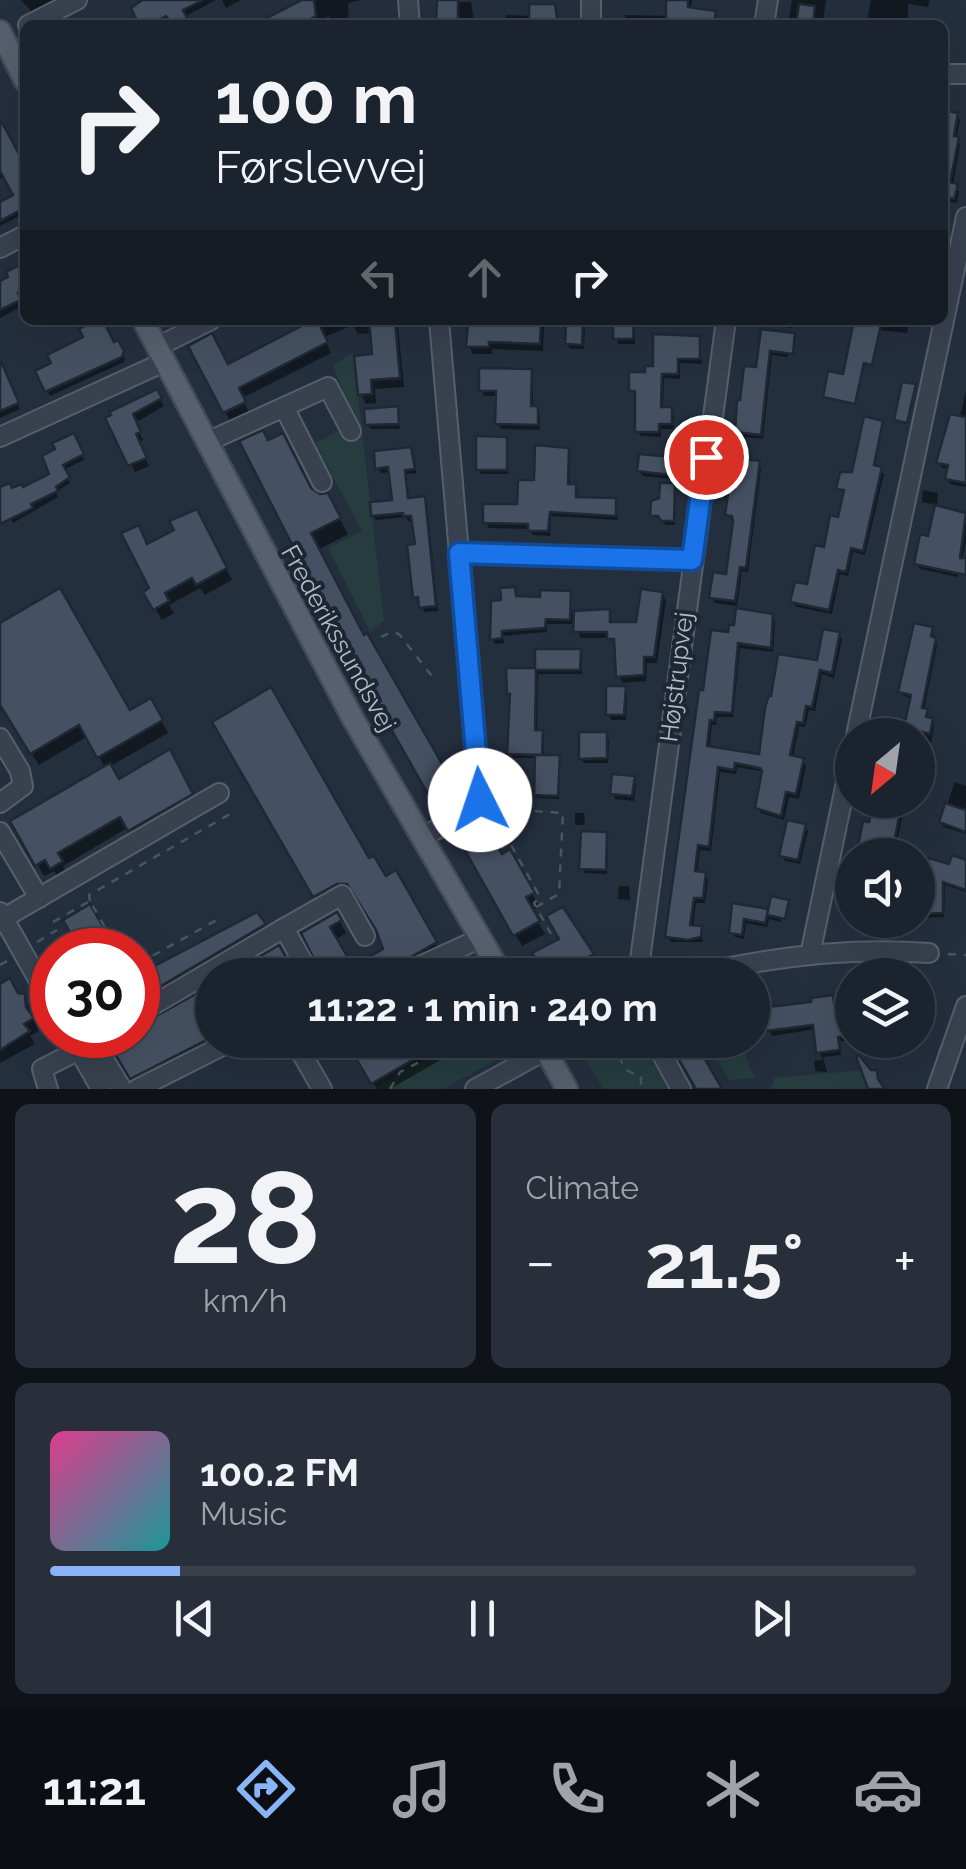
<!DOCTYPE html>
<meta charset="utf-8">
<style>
body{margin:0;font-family:Raleway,sans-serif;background:#282f3a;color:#f1f3f6;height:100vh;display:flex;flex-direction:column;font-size:38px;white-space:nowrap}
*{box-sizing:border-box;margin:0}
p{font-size:32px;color:#a0a4aa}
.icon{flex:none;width:55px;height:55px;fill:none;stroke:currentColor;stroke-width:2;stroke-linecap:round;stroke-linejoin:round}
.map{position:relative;height:1089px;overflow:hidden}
.details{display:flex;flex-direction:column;gap:15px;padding:15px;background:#0f1319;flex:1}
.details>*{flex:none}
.guide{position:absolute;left:20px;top:20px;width:928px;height:305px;border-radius:15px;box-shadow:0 10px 40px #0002,0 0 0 2px #39404a;background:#1b232e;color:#f1f3f6;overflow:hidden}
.needle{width:65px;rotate:209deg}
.fabs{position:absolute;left:835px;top:718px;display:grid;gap:20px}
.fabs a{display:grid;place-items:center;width:100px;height:100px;border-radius:50%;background:#1b232e;box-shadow:0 10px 40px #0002,0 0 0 2px #39404a;font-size:50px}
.speed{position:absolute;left:30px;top:928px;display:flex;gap:20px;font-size:50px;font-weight:700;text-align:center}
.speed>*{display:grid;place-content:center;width:130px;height:130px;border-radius:50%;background:#1b232e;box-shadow:0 10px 40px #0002,0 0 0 2px #39404a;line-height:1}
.speed .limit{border:15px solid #d22;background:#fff;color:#111}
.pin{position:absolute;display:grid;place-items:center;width:85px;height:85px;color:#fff;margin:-42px;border:5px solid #fff;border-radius:50%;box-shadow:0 2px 10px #0007}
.me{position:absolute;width:110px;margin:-55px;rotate:356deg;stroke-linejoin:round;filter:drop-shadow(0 0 8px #0008)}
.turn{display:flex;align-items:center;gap:35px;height:210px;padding:0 30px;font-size:45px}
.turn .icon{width:130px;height:130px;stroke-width:2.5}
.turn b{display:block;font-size:70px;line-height:85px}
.lanes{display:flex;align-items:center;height:95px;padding:0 30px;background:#0003;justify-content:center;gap:50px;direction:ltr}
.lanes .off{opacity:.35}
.big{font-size:75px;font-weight:700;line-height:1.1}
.details .widget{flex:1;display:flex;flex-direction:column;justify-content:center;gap:15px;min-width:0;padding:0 35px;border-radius:15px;background:#282f3a}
.details .dial{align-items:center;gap:0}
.dial b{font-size:130px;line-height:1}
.song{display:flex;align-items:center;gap:30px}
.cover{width:120px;height:120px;border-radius:15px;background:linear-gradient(135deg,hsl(330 70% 55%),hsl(180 70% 35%))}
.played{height:10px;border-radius:5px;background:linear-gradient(90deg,#8ab4f8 15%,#39404a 15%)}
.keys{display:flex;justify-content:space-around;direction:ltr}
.heat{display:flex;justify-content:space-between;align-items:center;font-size:55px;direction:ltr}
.details .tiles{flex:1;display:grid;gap:15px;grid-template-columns:1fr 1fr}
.widget:last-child{grid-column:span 2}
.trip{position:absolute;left:195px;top:958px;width:575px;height:100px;border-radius:50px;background:#1b232e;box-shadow:0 10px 40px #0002,0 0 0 2px #39404a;font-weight:700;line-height:100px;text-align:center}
.tab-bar{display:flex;height:160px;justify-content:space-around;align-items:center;background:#0b0e12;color:#a0a4aa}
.tab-bar .icon{width:70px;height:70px}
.tab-bar .current{color:#8ab4f8}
.tab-bar b{font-size:45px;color:#f1f3f6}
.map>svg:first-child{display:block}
.green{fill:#263c3f}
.shadow{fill:#0007}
.building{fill:#455162;stroke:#1f2835;stroke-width:2.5}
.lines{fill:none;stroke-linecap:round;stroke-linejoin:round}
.minor-casing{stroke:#565f6c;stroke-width:22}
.major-casing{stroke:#414a57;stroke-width:25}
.path{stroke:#44595c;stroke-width:2.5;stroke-dasharray:8 8;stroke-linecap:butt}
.minor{stroke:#38414e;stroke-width:18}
.major{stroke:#56606e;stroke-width:20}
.route-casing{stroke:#114b97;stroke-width:25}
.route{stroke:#1a73e8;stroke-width:18}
.labels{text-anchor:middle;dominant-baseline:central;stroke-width:8;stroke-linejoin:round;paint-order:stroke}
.street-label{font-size:25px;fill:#b4bcc9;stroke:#1d2633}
</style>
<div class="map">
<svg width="966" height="1089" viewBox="0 0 966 1089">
<rect width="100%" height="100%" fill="#242f3e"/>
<g class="green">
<polygon points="353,353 384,621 370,631 328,548 362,531 315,443 353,423 338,396 342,388 333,365"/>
<polygon points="462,1040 496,1040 504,1056 443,1089 372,1089"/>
<polygon points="574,1040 640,1040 669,1089 603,1089"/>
<polygon points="706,1040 738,1040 755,1078 729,1080"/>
<polygon points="863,1070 869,1089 771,1089 774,1078"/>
</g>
<g class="shadow">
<polygon points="21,0 55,0 57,3 34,14"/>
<polygon points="153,0 216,0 184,17 186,25 174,25 171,20 161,25 142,25"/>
<polygon points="222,0 241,0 226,8"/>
<polygon points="303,0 361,0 348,3 349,25 330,25 329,16 312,25 258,25"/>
<polygon points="669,0 692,0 691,10 715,13 717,25 625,25 625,15 669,16"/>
<polygon points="792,0 826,0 823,21 867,21 871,0 930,0 928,7 908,4 908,22 898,22 897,25 788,25"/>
<polygon points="439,2 471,2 474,22 505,23 506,15 532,16 553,6 560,25 439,25"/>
<polygon points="942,112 957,115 960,120 956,139 960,144 953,185 959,191 957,203 942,200"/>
<polygon points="0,121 25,169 25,213 0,226 0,206 16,196 5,176 0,179"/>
<polygon points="25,265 25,296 18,299 22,306 0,318 0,283"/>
<polygon points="84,320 102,320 114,345 117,343 125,359 124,362 50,396 38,372 54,364 86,338 88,327"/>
<polygon points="309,320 427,322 398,326 404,387 375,389 376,403 366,404 361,394 375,356 372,333 358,334 353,325 324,337 331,353 242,398 249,412 230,421 191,347 227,367 311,324"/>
<polygon points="476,320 540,320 544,327 543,351 492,349 492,354 473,354 469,346"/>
<polygon points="616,320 634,320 635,344 618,344"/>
<polygon points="772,320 793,320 792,328 775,326"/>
<polygon points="875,320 910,320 907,333 878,330"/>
<polygon points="582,321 585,326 584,349 570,349 567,344"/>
<polygon points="699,338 702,364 680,363 680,379 664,378 663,409 671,410 674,415 673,429 661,429 661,437 641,436 637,431 638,396 632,390 647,374"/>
<polygon points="762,340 789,346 788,357 772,355 763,439 741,437 738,431 758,370"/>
<polygon points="530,371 533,377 533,409 540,414 540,430 501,429 498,424 498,396 484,396 481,390"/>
<polygon points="0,386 11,388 20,409 0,418"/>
<polygon points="966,390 966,487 950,484 948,479 949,469 942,468 939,463 960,418"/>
<polygon points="156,393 164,406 135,423 143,440 138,442 149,466 135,472 108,419"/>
<polygon points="396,409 400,429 371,429 368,424"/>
<polygon points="884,427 876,468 884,474 865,555 853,552 848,576 840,574 832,614 796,607 793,602 809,587 840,520 846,494 839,488 874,477"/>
<polygon points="73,436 84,460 63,470 70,483 56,492 58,497 13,523 0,489 22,490 53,475"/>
<polygon points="506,439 508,474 481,474 478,469"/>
<polygon points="242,442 320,497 327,496 348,534 318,550 364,638 366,637 466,812 445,818 346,645"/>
<polygon points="410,450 415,459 416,473 406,474 409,500 424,499 427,504 438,611 424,612 421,602 415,597 417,546 414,520 408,521 406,517 376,520 373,515 395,502 391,472 381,473 378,468"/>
<polygon points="567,451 570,456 570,486 575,487 578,492 577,500 615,501 618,520 551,516 550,536 533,535 529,529 489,528 486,523 519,507"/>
<polygon points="670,460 673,465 672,479 643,476 639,471"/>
<polygon points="758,463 761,469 748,572 742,571 737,606 715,603 712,597 728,576 734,520 727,515 730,499 721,497 718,492 727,477"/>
<polygon points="674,486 676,491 675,525 666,525 653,515"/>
<polygon points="923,490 938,493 937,505 922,502"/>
<polygon points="937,508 966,515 966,542 958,577 920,569 917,563 930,539"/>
<polygon points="203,524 232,580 205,595 200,588 169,605 174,613 162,620 146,593 152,589 148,547"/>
<polygon points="513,590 517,599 543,599 569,593 572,614 609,611 613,625 639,625 662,594 666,601 657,663 647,663 646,681 623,683 619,676 617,645 610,638 580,638 576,624 547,624 547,632 503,636 504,643 495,644 492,639 504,602"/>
<polygon points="772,616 775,622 773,652 740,648 733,717 717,717 716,725 712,725 709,749 761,757 839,635 842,640 834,678 822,674 815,711 809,710 805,727 799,726 793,758 802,760 806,766 799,799 789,797 784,820 761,813 758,807 765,772 737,767 736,774 720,772 711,851 700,850 697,874 705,875 708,880 705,903 696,903 693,928 700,929 703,942 671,942 668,936 705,693 730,635"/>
<polygon points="0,626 129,713 150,701 168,733 109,767 118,783 169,753 198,807 137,842 129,827 63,866 67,874 59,879 54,871 44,876 13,822 105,768 88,736 39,765 5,710 2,712 0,709"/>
<polygon points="931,629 937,645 924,711 934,725 931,744 918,741 918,735 905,734 913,699 904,696 901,692"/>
<polygon points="537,652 579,652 582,656 582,674 538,674 537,732 542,732 544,737 544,757 558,758 560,762 559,799 538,798 536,794 537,758 513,758 510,753 512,698 509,670 537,671"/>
<polygon points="624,688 627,693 626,720 611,720 609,715"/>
<polygon points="216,723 385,879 395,873 442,955 407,975 323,975 304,934 336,915 346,933 335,940 352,970 386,951 379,931 357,895 344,895 322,907"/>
<polygon points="606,735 609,740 608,763 584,763 581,758"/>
<polygon points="918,749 928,751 929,764 918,762"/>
<polygon points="633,779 636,784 634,801 615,799 612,793"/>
<polygon points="955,782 966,786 966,834 944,827 941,822"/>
<polygon points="876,800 906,800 894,855 864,855"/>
<polygon points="575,813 584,813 585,825 575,825"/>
<polygon points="805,826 808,831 800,864 785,861 782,856"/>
<polygon points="605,834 608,839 607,874 585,873 582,868"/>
<polygon points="465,846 501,857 509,853 539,906 531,911 545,934 522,946"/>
<polygon points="966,862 966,892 945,885 944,917 920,918 918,895 924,896 951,867"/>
<polygon points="852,876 852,918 848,913 851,899 847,893"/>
<polygon points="619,886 629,886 630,900 618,899"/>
<polygon points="773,899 785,903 781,922 769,919 767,927 746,923 744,939 735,937 732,932 735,906 766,911 769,917"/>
<polygon points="89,908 111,947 105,950 83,950"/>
<polygon points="257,915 269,934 161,997 148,976"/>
<polygon points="860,920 893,920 887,939 876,937 873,931 875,923"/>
<polygon points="578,931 596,963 574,975 547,975"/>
<polygon points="460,965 466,975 438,975"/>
<polygon points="0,986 24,996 39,1031 30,1036 35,1044 0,1063"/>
<polygon points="212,988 212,1040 233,1040 139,1089 112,1044 116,1035 138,1035 138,1027 145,1027"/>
<polygon points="918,990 927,993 930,999 922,1024 918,1023"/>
<polygon points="832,998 835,1005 852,1004 852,1040 865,1040 840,1041 841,1055 823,1057 827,1072 815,1071 814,1061 823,1060 819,1052 816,1029 772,1036 768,1026 752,1029 752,1005 755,1009 788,1008"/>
<polygon points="348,1040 475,1040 390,1089 377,1089"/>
</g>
<g class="building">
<polygon points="142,0 203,0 183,10 187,18 173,25 166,16 148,25 139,25 131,8"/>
<polygon points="302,0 314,0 316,16 299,25 253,25"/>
<polygon points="437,0 458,0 458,25 436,25"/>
<polygon points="666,0 688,0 688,7 716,11 714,25 666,25"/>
<polygon points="529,4 555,4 558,25 529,25"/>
<polygon points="799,4 815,6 813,25 796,25"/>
<polygon points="942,110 958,113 954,136 959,137 950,182 958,184 954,199 942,196"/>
<polygon points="0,119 25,165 25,218 21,210 0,221 0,202 13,195 0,171"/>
<polygon points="25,262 25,290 18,293 21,300 0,310 0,281 8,277 6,272"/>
<polygon points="97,320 103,320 114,342 118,340 124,351 122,357 45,392 35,371 51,363 47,355 83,337 79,329"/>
<polygon points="313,320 317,320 328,342 239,388 246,402 223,413 188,346 212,333 228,364"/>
<polygon points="369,320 395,320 400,378 371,380 372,394 358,395 354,356 372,354"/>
<polygon points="488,320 541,320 540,344 489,342 489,347 466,347 468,321"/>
<polygon points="566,320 583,320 582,345 565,344"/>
<polygon points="613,320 634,320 633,339 613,339"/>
<polygon points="854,320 882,320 872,365 864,363 855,404 823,397 828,371 843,374"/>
<polygon points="761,329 795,333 793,354 770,351 761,435 735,432 737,400 740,400 744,366 756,367"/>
<polygon points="653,334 700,336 700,359 678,359 678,374 662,374 661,407 672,407 672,424 659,424 659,432 635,432 635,391 629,391 629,372 645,372 645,366 653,366"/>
<polygon points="0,359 19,403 0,411"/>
<polygon points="479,368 532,369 531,406 538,406 538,425 495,424 496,391 479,391"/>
<polygon points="902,382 916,384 907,423 894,420"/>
<polygon points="157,389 162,398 133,414 141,432 136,434 147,458 128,466 105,418 111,415 109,412"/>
<polygon points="398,406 399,424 365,425 364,409"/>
<polygon points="950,414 966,417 966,483 945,479 948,465 936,463"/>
<polygon points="864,416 883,421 874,465 882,467 863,551 851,548 846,572 838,570 829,610 790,602 795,582 807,584 815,545 824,547 830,515 838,517 844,490 836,489 840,472 852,472"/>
<polygon points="263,430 268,440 283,433 311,488 320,494 328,493 341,518 311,533 364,635 367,633 460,795 441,806 433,803 344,646 239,441"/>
<polygon points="74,433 84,454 63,465 70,477 56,487 58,491 31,504 33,508 0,524 0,487 10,483 12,488 22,484 23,487 49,474 42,456 55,449 52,443"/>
<polygon points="476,436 507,437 507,470 476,470"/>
<polygon points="535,445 569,448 568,484 576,484 576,497 616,498 616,516 550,512 548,531 528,531 528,524 483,523 483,504 517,504 518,480 534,480"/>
<polygon points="411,447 415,469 405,470 408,498 425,496 436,606 419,608 418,597 413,598 407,545 415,544 411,516 403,516 403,513 371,516 370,502 392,500 388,467 375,469 374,451"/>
<polygon points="639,454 672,457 670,475 637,471"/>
<polygon points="731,457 760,461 746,568 740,567 735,601 709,598 713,572 726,574 733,521 732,516 725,515 728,494 716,493 718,472 726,474"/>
<polygon points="660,483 675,483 674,521 661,521 658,516 650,516 651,501 659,498"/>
<polygon points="935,505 966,513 960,558 966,558 966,575 914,564 920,534 928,536"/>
<polygon points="197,509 227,568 196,585 192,578 165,593 169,601 153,610 143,592 149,588 121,533 139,525 147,544 174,530 169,521"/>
<polygon points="515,587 516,596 540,597 540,590 571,591 570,620 546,619 545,628 502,631 502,638 490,640 491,601 501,600 500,588"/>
<polygon points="60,588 130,710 151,698 163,720 97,758 79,725 30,754 0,705 0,623"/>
<polygon points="641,589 663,592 654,657 644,657 644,675 616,677 614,639 607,639 607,632 573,632 574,611 610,609 610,622 636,622"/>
<polygon points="736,608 773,614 771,648 738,643 732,713 715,712 714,721 710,720 707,746 759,754 765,708 769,695 771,696 778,654 817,660 823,629 840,632 832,673 820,670 812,707 806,706 803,723 797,722 790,755 804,758 796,794 786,792 781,816 755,808 762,771 760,768 735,763 734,770 718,767 709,847 698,845 695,871 706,872 703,898 694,898 690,925 702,926 701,937 688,940 665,937 699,690 703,690 711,630 728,632 729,625 734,625"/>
<polygon points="914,623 933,627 931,636 936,638 922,708 928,709 926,717 933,718 930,734 904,727 911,695 898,692"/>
<polygon points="535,649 581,649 580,670 536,670 535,730 543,730 542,755 507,754 510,694 507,694 506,668 535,668"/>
<polygon points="606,686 626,686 624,715 606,715"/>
<polygon points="271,687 369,858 374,856 386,876 396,870 437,942 380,975 322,975 301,933 337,912 342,920 330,927 353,966 383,949 376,930 347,884 337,884 313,897 212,722"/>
<polygon points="579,732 607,732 607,758 579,759"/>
<polygon points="170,749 193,794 128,831 120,817 58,853 63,861 50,869 45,860 35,866 10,821 110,763 119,779"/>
<polygon points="535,755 560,755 558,796 534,795"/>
<polygon points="612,774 635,776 632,796 610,794"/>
<polygon points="874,800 902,800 892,855 857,850 863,821 869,822"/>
<polygon points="945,803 966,810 966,832 939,822"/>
<polygon points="787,820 806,824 798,860 779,856"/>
<polygon points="489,830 502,854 510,849 535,893 526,897 540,921 513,936 462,845"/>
<polygon points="581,831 607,832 606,870 579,869"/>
<polygon points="952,855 966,860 966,890 943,882 943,913 918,914 918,893 922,893 929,858 949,864"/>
<polygon points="771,896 789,900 785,919 767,915 765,923 744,919 742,935 729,933 732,903 768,909 767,915"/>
<polygon points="90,904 111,940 94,950 80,950 63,920"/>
<polygon points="563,907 594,954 556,975 545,975 532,953 559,939 546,916"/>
<polygon points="257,912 266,924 154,990 145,975 149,973 147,970"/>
<polygon points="279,945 296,975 229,975"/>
<polygon points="10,978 18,993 25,994 26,1007 34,1018 24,1024 30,1031 0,1050 0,984"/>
<polygon points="212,985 212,1037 130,1079 109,1044 113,1035 138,1035 138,1026"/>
<polygon points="833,995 834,1003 843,1002 845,1021 852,1021 852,1036 838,1037 840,1050 816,1053 813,1025 766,1031 765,1022 752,1024 752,1009 811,1002 811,998"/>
<polygon points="345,1040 447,1040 371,1084"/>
<polygon points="668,1040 694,1040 722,1089 696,1089"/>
<polygon points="859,1055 871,1070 877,1070 878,1079 885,1089 868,1089 856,1057"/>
</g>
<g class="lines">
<g class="minor-casing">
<g id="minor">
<polyline points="408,0 410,25"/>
<polyline points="28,25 77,0"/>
<polyline points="591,25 591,0"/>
<polyline points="764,25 768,0"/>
<polyline points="942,74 966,74"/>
<polyline points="0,248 25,235"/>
<polyline points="157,347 211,320"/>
<polyline points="284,407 322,482"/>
<polyline points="0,437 164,362"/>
<polyline points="207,442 328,387 351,431"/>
<polyline points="459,553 692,560"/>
<polyline points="856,735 966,217"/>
<polyline points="0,738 20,771 23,786 0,803"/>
<polyline points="0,832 39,898"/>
<polyline points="424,836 473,810 480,799 439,320"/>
<polyline points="0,912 52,1004"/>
<polyline points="4,918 219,793"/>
<polyline points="810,955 852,753"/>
<polyline points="310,975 284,928 342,895 365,936"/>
<polyline points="400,975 481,938"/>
<polyline points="638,975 726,320"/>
<path d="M693,975C770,957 850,947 929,953"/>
<polyline points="138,1014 284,928"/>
<polyline points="70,1035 101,1089"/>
<polyline points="101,1035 92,1040 122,1089"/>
<polyline points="654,1040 681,1089"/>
<polyline points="299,1049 322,1089"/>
<polyline points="48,1089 42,1069 79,1050"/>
<polyline points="137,1089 234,1040"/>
<polyline points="475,1089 546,1050"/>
<polyline points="937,1089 966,1006"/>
</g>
</g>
<g class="major-casing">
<g id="major">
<polyline points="0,31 25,81"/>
<polyline points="143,320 352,717 502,975"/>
<polyline points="540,1040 567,1089"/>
</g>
</g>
<g class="path">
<polyline points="381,637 392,632 399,634 435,680"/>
<polyline points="90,901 89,895 230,814"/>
<polyline points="536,907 559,894 563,813 533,811 502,829 540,897 534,903 536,907 551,934"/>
<polyline points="53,922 90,901 111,938"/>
<polyline points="37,942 57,930"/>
<polyline points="948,954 966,955"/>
<polyline points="138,959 145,960 222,917"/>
<polyline points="0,965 9,960"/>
<path d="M592,1040C607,1046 620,1051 624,1069L641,1077V1089"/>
<polyline points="622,1058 629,1040"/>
<polyline points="390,1089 400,1072 462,1040"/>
</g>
<use href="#minor" class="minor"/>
<use href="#major" class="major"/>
</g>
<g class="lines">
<g class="route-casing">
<polyline id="route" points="480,800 459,553 692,560 706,457"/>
</g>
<use href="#route" class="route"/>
</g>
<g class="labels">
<g class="street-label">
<text transform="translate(339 638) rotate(61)">Frederikssundsvej</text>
<text transform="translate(676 677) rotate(-83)">Højstrupvej</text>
</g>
</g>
</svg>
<div class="fabs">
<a><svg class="needle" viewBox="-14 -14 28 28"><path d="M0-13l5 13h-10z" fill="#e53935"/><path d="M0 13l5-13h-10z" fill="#a0a4aa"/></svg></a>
<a><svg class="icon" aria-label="sound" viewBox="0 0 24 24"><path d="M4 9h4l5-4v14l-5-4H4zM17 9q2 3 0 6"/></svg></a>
<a><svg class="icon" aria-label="layers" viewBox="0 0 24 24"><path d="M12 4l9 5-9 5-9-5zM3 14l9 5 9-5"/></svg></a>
</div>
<div class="speed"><div class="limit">30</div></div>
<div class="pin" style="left:706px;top:457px;background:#d93025"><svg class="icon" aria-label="arrive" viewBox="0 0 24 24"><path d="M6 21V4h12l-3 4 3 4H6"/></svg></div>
<svg class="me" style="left:480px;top:800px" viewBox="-20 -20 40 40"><circle r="19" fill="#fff"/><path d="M0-13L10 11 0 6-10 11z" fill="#1a73e8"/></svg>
<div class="trip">11:22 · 1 min · 240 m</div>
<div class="guide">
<div class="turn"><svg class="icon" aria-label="right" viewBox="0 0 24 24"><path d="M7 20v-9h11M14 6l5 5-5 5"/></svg><div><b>100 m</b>Førslevvej</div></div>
<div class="lanes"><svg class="icon off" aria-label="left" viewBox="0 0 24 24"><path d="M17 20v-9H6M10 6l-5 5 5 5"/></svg><svg class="icon off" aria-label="ahead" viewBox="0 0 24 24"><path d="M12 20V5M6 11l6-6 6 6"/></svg><svg class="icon" aria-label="right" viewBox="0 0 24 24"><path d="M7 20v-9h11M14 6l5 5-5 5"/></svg></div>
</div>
</div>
<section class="details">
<div class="tiles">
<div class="widget dial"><b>28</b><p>km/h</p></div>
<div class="widget"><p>Climate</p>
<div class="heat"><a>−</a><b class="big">21.5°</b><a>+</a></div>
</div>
<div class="widget">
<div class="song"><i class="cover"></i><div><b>100.2 FM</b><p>Music</p></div></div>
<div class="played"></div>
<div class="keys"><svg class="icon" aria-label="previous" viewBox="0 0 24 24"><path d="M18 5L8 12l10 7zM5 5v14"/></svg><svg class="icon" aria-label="pause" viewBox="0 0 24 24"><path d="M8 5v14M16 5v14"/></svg><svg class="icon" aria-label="next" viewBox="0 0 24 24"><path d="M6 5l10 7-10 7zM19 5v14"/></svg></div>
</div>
</div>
</section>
<nav class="tab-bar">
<b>11:21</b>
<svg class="icon current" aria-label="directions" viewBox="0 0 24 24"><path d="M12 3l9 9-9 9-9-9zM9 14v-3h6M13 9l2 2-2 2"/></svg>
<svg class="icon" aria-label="music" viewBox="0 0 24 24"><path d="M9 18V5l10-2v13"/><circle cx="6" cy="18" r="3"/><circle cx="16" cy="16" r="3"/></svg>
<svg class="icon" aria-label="phone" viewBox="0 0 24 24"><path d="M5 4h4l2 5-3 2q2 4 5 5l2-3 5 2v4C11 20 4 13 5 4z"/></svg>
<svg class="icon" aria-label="climate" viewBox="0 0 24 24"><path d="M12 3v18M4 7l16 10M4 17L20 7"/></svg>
<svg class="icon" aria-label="car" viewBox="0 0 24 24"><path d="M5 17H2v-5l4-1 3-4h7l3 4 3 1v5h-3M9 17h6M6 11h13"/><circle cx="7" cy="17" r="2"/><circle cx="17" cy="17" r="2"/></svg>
</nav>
